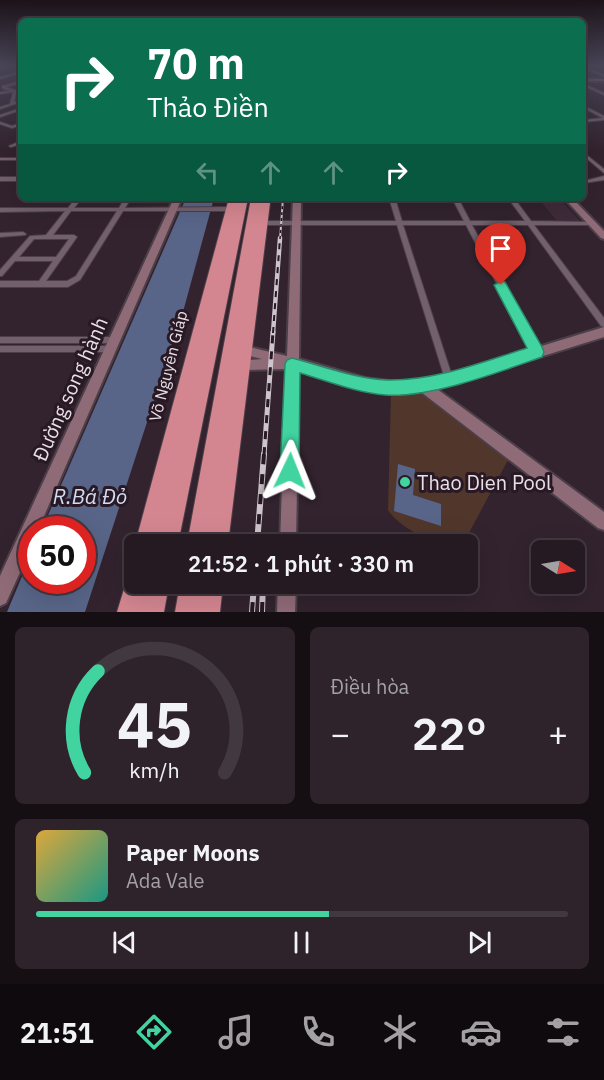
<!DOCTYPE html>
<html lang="vi">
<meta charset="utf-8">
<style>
body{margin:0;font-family:"IBM Plex Sans",sans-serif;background:#2e232a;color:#f1f3f6;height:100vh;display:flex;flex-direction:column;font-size:22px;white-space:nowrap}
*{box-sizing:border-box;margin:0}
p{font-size:20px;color:#a4a1a5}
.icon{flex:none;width:33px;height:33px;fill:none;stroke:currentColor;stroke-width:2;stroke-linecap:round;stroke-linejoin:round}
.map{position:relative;height:612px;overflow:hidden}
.panel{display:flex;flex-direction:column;gap:15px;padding:15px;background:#150e13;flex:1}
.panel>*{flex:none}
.guide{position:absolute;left:18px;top:18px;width:568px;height:183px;border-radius:9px;box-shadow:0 6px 24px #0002,0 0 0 2px #423840;background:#0b6e4f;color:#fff;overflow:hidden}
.needle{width:39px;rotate:101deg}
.controls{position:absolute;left:531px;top:540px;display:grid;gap:12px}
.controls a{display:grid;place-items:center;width:54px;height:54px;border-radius:9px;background:#261a22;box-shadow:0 6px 24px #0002,0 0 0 2px #423840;font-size:30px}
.speed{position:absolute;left:18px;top:516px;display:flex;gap:12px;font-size:30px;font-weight:700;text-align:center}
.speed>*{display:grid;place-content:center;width:78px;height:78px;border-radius:50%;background:#261a22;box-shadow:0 6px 24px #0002,0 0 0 2px #423840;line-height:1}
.speed .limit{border:9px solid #d22;background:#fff;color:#111}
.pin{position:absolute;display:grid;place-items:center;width:51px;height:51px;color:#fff;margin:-62px -26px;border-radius:50% 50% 50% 0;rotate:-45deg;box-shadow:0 0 6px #0007}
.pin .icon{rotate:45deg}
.me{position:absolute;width:66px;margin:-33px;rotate:2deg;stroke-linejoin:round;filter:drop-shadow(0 0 4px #0008)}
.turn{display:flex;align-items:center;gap:21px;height:126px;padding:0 30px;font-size:27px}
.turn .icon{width:78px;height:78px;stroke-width:2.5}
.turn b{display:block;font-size:42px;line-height:51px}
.lanes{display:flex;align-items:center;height:57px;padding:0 30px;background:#0003;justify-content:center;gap:30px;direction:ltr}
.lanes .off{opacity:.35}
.big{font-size:45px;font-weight:600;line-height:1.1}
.panel .tile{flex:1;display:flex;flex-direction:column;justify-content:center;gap:9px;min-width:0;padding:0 21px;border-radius:9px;background:#2e232a}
.panel .dial{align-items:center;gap:0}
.dial svg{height:156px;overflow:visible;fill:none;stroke:#423840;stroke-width:7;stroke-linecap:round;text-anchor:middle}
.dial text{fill:#f1f3f6;stroke:none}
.song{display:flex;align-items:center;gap:18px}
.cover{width:72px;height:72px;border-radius:9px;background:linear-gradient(135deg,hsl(40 70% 55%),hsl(170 70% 35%))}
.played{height:6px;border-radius:3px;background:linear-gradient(90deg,#41d4a1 55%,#423840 55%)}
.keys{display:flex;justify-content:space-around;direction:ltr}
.heat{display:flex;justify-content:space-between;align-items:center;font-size:33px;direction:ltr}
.panel .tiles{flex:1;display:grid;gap:15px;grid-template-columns:1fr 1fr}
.tile:last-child{grid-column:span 2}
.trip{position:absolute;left:124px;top:534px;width:354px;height:60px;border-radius:9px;background:#261a22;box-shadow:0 6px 24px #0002,0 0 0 2px #423840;font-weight:600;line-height:60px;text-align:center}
.tab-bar{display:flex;height:96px;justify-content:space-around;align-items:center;background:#0f0a0e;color:#a4a1a5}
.tab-bar .icon{width:42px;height:42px}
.tab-bar .current{color:#41d4a1}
.tab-bar b{font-size:27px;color:#f1f3f6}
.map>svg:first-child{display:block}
.built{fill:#3f2b3a}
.green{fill:#51372b}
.water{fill:#586588}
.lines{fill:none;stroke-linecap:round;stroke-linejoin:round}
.street-casing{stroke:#4c3f48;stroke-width:2}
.secondary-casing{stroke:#4c3f48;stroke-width:4}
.highway-casing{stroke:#4c3f48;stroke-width:2}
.street{fill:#72606c;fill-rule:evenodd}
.secondary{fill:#8f6b77;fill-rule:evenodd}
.highway{fill:#d38690;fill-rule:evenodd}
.rail-far3-casing{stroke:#cec4cb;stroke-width:2}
.rail-far2-casing{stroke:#cec4cb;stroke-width:4.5}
.rail-far1-casing{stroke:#cec4cb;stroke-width:5}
.rail-casing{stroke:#cec4cb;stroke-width:6}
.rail-far3{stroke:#281924;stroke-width:1.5;stroke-dasharray:3;stroke-linecap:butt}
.rail-far2{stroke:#281924;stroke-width:2;stroke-dasharray:6;stroke-linecap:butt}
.rail-far1{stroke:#281924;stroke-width:3;stroke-dasharray:8;stroke-linecap:butt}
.rail{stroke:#281924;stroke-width:4;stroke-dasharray:10;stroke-linecap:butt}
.route{fill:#41d4a1;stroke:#2a8a69;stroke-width:1.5}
.poi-dot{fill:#41d4a1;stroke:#281924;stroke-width:2}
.labels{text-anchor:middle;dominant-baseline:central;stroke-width:6;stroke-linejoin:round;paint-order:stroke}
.street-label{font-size:16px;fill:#e9dfe6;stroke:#281924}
.near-street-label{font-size:20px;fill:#e9dfe6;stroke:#281924}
.near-poi-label{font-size:20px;fill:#e9dfe6;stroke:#281924;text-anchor:start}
.near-water-label{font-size:21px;font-style:italic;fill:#d2dcf4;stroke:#281924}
</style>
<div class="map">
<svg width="604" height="612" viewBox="0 0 604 612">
<rect width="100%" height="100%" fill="#32232e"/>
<polygon class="built" points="538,198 559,198 580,221 556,220"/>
<path class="green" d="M391,393H421L508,460L463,544C436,544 403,532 388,510Z"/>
<g class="water">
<polygon points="186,198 214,198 183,312 85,612 7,612 31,555 32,580 82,580 82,530 42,529"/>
<polygon points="398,464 415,469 413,495 441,504 441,526 394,511"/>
</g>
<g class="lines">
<g class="street-casing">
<g id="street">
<polygon points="0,66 15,66 0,68"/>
<polygon points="584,66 604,75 604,77 584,68"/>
<polygon points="21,71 21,73 0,79 0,77"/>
<polygon points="21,81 21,83 6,87 15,90 21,89 21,91 16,92 14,102 21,100 21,102 0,109 0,107 10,104 13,92 0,94 0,92 10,91 2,88 2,86"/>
<polygon points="584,84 604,93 604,95 584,86"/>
<polygon points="584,106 604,116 604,120 584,122 584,120 603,118 584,108"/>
<polygon points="21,108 21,110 0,117 0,115"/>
<polygon points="0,122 12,126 21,123 21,125 12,128 0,124"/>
<polygon points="21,141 21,144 11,147 9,146"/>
<polygon points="584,153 604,169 604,173 584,156"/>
<rect x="0" y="158" width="21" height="2"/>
<polygon points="604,176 604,180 584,183 584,181"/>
<rect x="0" y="177" width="21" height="4"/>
<path d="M76,198H82L74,208H119L125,198H131L125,208L231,207L234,209L231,211H123L80,280L68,287H0V281H39L53,261H15L2,276H0V270L30,236L46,235L65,211L0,212V208H68ZM71,211H117L76,276L67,281H46L77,237L74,235H53ZM34,239H69L56,257H19Z"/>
<polygon points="389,198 395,198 402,221 464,221 452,198 458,198 470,221 525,221 508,198 514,198 531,221 594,222 594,224 592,225 534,225 604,318 604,327 601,326 528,225 472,225 540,349 541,352 540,355 537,356 534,355 466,225 403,225 453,379 452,382 449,383 446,382 445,379 397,225 262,225 259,223 262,221 396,221"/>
<polygon points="23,232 26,234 25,235 0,237 0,233"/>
<polygon points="0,337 115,337 118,338 119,340 118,342 115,343 0,343"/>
<polygon points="0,346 111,346 114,347 115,349 114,351 111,352 0,352"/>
</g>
</g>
<g class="secondary-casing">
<g id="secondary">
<rect x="584" y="79" width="20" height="2"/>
<polygon points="174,198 182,198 38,530 32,530 32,546 6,603 0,606 0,576"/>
<path d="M293,198H301L299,359L365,378L398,382L414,381L446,375L604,327V337L437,389L604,512V530L598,528L421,392C379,399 338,383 299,370L296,544H280L286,369L243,370L239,369L237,365L239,361L262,359L241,354L239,351L241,348L245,346L287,356Z"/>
<polygon points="564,198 572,198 604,231 604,239 601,238"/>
<polygon points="278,584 296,584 295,612 277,612"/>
</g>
</g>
<g class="highway-casing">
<g id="highway">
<polygon points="229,198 248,198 178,544 135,544"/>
<polygon points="251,198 261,198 260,203 265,200 270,203 228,544 187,544"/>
<polygon points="135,573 135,584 169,584 164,612 117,612 128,576"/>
<polygon points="180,584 223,584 220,612 175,612"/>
</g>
</g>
<use href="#street" class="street"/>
<use href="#secondary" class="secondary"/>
<use href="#highway" class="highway"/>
<g class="rail-far3-casing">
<polyline id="rail-far3" points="280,239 283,198"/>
</g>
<g class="rail-far2-casing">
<polyline id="rail-far2" points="273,333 280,238"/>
</g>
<g class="rail-far1-casing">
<polyline id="rail-far1" points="264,455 273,332"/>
</g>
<g class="rail-casing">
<g id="rail">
<polyline points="257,544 264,454"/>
<polyline points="252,612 254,584"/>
<polyline points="262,612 263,584"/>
</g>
</g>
<use href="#rail-far3" class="rail-far3"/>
<use href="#rail-far2" class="rail-far2"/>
<use href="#rail-far1" class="rail-far1"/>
<use href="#rail" class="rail"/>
</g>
<linearGradient id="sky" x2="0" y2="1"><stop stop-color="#1c1319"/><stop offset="0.43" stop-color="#494557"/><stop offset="1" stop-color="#494557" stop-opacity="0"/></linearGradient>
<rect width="604" height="152" fill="url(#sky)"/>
<path class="route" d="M501,281L505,282L542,347L544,352L542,357C499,372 431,398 385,395C357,393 328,381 300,373L299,471L297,478L290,481L283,478L280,471L285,364L287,360L292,358C323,366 356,379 387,380C435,381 482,362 527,348L494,285Z"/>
<circle class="poi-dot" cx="405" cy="482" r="6"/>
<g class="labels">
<g class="street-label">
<text transform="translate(168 366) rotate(-76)">Võ Nguyên Giáp</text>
</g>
<g class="near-street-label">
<text transform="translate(70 389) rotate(-66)">Đường song hành</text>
</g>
<g class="near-poi-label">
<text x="417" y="482">Thao Dien Pool</text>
</g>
<g class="near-water-label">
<text x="90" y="496">R.Bá Đỏ</text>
</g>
</g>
</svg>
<div class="controls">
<a><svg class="needle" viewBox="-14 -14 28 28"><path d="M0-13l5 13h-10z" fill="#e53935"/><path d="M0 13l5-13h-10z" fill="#a4a1a5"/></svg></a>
</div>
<div class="speed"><div class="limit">50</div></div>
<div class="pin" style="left:501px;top:285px;background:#d93025"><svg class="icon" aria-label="arrive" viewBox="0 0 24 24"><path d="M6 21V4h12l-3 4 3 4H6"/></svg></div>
<svg class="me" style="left:290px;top:471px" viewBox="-20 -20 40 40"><path d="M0-17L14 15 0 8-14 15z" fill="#41d4a1" stroke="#fff" stroke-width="4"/></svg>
<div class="trip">21:52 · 1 phút · 330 m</div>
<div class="guide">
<div class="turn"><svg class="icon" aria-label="right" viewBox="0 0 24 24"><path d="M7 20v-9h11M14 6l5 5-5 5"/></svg><div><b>70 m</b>Thảo Điền</div></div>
<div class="lanes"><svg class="icon off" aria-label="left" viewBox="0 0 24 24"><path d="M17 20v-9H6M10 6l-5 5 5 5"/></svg><svg class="icon off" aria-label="ahead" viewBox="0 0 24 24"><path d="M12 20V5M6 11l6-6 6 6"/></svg><svg class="icon off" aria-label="ahead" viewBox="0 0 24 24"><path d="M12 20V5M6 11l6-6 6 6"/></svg><svg class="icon" aria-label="right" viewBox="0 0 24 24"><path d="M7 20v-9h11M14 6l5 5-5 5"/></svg></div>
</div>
</div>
<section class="panel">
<div class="tiles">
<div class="tile dial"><svg viewBox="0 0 100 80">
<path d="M14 69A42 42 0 1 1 86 69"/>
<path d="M14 69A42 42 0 0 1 21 17" stroke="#41d4a1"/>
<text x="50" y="56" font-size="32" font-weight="700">45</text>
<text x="50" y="72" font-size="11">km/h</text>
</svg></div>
<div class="tile"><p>Điều hòa</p>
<div class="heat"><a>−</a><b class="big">22°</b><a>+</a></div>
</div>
<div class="tile">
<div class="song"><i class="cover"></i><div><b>Paper Moons</b><p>Ada Vale</p></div></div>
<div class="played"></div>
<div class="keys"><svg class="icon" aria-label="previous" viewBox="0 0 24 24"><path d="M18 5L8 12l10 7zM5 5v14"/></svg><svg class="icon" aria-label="pause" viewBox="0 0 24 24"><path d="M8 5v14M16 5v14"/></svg><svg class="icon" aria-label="next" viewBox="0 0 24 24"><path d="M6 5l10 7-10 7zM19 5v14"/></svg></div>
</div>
</div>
</section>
<nav class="tab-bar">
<b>21:51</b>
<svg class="icon current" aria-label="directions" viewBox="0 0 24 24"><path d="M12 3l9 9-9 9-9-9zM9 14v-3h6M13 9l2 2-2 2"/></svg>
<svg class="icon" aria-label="music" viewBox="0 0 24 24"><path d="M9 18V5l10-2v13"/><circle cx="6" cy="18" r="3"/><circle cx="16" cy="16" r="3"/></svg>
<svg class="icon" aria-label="phone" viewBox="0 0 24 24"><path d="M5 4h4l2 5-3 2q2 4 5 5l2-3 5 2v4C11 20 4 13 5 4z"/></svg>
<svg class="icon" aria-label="climate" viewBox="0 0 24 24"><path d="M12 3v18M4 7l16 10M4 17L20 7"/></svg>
<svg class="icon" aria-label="car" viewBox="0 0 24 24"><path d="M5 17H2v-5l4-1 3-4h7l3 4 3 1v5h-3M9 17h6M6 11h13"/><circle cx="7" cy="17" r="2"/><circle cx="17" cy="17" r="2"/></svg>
<svg class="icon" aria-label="filters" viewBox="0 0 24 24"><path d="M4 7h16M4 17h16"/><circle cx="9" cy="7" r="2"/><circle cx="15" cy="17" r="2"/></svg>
</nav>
